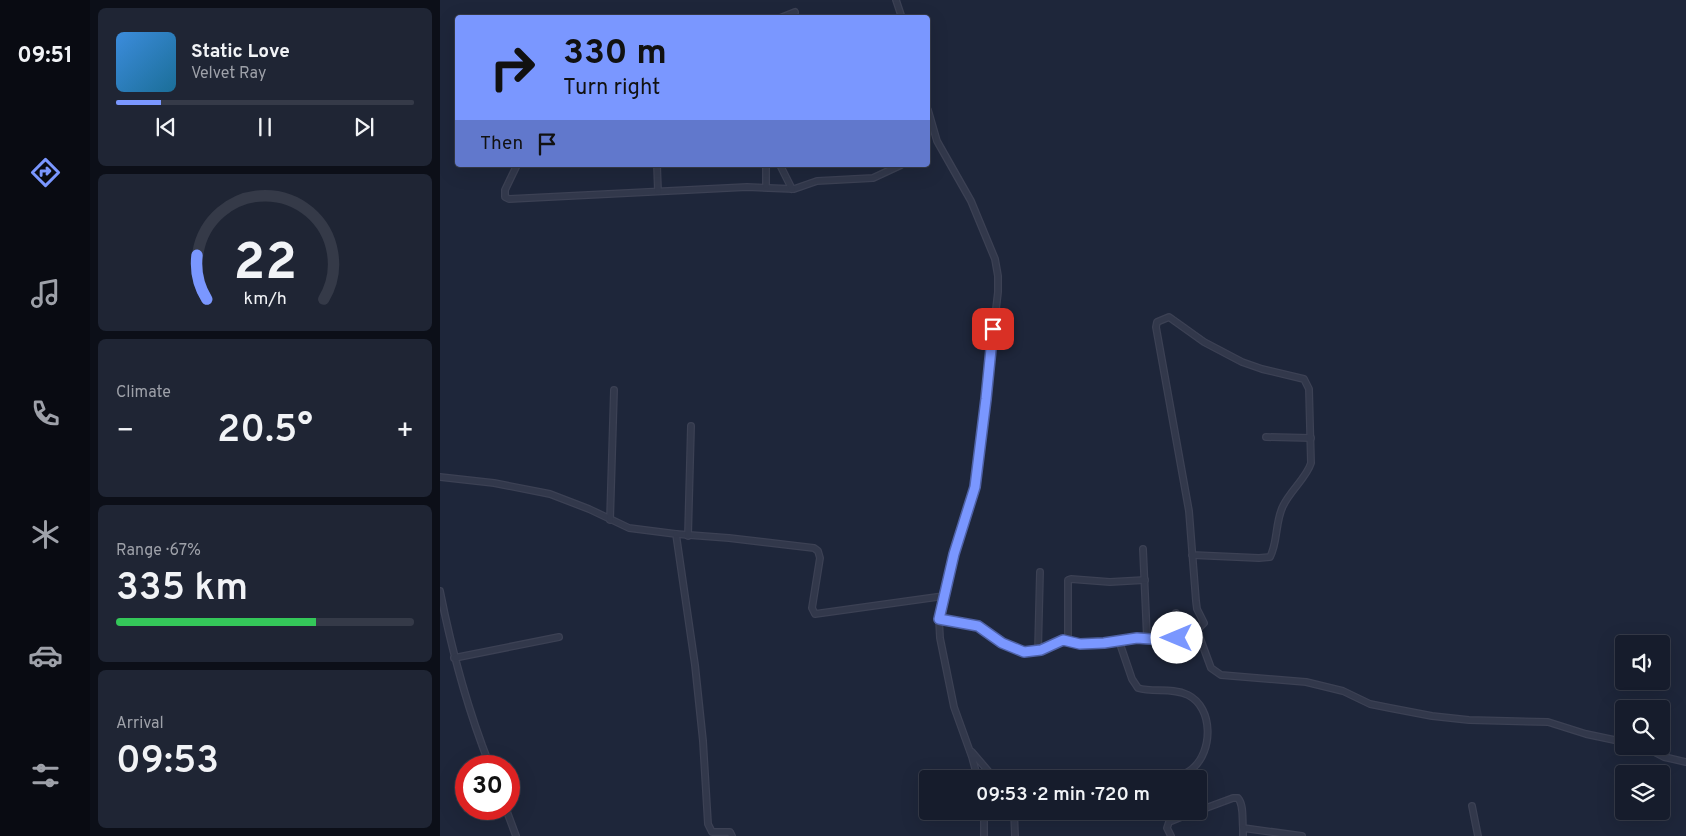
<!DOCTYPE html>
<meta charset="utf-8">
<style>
body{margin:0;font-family:Overpass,sans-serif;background:#1f2534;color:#f1f3f6;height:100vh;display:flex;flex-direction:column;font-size:19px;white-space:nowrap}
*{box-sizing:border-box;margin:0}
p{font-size:16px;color:#9ea1a9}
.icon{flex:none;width:28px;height:28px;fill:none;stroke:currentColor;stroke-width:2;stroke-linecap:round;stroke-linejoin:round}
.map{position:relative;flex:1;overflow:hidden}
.side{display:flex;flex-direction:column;gap:8px;padding:8px;background:#0c0f18;width:350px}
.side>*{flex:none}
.guide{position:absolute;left:15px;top:15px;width:475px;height:152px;border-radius:5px;box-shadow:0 5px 20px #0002,0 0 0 1px #353a48;background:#7a97ff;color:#111;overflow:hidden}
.tools{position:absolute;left:1175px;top:635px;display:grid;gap:10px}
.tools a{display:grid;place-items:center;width:55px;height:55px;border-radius:5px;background:#161c2c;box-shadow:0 5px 20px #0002,0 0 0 1px #353a48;font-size:25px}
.speed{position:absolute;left:15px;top:755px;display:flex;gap:10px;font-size:25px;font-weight:700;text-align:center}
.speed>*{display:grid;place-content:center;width:65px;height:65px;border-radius:50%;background:#161c2c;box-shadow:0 5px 20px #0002,0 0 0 1px #353a48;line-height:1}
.speed .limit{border:8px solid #d22;background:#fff;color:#111}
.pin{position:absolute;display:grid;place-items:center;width:42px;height:42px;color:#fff;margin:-21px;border-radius:10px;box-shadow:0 2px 8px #0006}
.me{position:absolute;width:55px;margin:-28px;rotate:270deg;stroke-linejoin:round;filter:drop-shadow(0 0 4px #0008)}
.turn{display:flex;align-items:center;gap:18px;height:105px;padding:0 25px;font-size:22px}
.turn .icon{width:65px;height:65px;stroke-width:2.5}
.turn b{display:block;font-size:35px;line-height:42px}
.then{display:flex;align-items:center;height:48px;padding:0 25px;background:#0003;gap:10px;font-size:19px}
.big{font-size:38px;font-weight:600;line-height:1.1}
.side .widget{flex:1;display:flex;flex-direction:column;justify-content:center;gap:8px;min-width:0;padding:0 18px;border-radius:8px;background:#1f2534}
.side .dial{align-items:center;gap:0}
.dial svg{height:130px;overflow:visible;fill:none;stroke:#353a48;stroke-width:7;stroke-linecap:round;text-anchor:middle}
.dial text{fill:#f1f3f6;stroke:none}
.song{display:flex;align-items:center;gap:15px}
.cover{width:60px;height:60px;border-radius:8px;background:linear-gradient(135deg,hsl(210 70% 55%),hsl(200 70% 35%))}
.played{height:5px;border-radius:2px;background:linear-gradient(90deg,#7a97ff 15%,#353a48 15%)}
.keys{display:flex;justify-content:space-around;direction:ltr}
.heat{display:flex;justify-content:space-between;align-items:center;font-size:28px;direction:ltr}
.charge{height:8px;border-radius:4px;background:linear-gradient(90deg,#34c759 67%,#353a48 0)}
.trip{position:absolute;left:479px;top:770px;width:288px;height:50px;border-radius:5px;background:#161c2c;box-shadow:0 5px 20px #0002,0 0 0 1px #353a48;font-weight:600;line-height:50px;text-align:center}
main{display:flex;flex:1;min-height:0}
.menu{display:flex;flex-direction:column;width:90px;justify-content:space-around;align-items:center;background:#090b12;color:#9ea1a9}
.menu .icon{width:35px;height:35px}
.menu .current{color:#7a97ff}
.menu b{font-size:22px;color:#f1f3f6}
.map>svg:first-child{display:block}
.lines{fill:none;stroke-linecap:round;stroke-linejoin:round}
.street-casing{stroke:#3c4154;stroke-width:8}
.street{stroke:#32384b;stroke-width:5.5}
.route-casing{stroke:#4f62a6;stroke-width:12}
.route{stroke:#7a97ff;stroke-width:9}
</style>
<main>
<nav class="menu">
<b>09:51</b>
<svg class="icon current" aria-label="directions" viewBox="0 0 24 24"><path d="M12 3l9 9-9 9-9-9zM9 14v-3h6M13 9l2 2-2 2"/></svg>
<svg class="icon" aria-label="music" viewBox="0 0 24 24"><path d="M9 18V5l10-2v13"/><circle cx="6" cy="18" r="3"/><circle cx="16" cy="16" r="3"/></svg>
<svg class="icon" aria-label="phone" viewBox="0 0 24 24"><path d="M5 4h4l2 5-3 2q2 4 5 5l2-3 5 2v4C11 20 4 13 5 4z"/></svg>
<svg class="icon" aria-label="climate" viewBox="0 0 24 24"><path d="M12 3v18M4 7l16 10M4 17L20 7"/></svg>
<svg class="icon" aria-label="car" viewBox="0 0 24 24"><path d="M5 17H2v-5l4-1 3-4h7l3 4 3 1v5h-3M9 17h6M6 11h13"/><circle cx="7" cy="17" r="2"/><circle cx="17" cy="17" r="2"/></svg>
<svg class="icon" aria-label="filters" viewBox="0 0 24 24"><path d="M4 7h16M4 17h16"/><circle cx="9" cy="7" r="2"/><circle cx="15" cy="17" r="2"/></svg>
</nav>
<section class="side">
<div class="widget">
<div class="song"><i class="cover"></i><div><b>Static Love</b><p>Velvet Ray</p></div></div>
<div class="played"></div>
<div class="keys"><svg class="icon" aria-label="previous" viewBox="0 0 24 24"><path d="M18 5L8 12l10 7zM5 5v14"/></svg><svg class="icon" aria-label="pause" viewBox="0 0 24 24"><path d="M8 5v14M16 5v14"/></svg><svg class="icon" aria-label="next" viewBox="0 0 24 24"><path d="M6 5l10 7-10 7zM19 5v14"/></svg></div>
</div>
<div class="widget dial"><svg viewBox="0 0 100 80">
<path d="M14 69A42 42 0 1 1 86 69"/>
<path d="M14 69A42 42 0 0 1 8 42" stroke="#7a97ff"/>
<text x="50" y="56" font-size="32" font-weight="700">22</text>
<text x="50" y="72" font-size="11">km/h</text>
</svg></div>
<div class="widget"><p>Climate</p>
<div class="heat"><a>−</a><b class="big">20.5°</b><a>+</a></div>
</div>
<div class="widget"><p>Range · 67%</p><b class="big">335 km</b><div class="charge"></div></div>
<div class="widget"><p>Arrival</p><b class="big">09:53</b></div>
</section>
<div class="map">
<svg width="1246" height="836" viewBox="0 0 1246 836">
<rect width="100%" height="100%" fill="#1e263a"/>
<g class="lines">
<g class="street-casing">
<g id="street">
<polyline points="456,0 462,18"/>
<polyline points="340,18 355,12"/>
<polyline points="488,110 497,141 531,201 555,259 558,276 558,292 535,487 514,554 499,619 500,638 514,707 532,757 538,779"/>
<polyline points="77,165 65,190 65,197 69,199 307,187 354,189 377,181 433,178 461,165"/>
<polyline points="217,165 218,191"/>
<polyline points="340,165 352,189"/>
<polyline points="326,186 326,165"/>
<polyline points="826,437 871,438"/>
<polyline points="0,477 54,483 110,494 149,509 189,528 236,534 255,665 263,741 268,824 272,832 290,832 292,836"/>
<polyline points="170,520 174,390"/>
<polyline points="236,534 289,538 374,548 378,551 380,558 372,608 375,614 504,596"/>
<polyline points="248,536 251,426"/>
<polyline points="703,549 707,638"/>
<path d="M752,555L819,558L830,557C838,542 835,522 843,506C850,491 867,477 871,463L869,389L864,379L822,369L802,362L764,342L729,317L717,322L716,327L749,511L756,601L757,609L764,623L757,630"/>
<path d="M0,591C12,652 27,708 50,766"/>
<polyline points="736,613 739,638"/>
<polyline points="499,619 538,626 562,643 584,652 601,650 623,641 640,644 664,643 697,638 730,640 737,639 757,630 771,668 781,675 866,682 903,691 930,704 950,708 992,716 1029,720 1108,722 1146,734 1184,742"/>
<polyline points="628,641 628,580 631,579 670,582 705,580"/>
<path d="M679,641L692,679L698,688C713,693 731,687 748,695C774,708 773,752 752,769C746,774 738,776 731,779"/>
<polyline points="598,651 600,572"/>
<polyline points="14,658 119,637"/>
<polyline points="1203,746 1224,757 1246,762"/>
<polyline points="532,752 555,779"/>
<polyline points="707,779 712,776 715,779"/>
<polyline points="1032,806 1038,836"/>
<polyline points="66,809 76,836"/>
<polyline points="544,811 544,836"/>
<polyline points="574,811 575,836"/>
<path d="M758,811L793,798H798C804,805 802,819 803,828L862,836"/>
<polyline points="575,814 584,811"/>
<polyline points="803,828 803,836"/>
<polyline points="731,836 727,828 729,822 756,811"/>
</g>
</g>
<use href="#street" class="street"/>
</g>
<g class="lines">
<g class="route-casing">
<polyline id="route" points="553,329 546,399 535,487 514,554 499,619 538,626 562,643 584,652 601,650 623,640 640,644 664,643 697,638 724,640 737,638"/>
</g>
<use href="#route" class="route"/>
</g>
</svg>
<div class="tools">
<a><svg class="icon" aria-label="sound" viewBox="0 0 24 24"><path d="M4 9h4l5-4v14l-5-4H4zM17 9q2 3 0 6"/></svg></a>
<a><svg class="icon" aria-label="search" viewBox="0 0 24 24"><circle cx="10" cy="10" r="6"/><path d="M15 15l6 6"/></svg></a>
<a><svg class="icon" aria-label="layers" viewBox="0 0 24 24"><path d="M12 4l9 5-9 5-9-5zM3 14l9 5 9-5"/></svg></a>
</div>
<div class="speed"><div class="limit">30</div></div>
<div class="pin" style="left:553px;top:329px;background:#d93025"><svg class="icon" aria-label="arrive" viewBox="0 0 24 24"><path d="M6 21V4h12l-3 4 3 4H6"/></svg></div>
<svg class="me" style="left:737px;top:638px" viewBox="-20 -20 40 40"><circle r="19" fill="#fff"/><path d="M0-13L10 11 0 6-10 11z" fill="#7a97ff"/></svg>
<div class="trip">09:53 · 2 min · 720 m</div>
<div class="guide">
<div class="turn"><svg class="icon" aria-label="right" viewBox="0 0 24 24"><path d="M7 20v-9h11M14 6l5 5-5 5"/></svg><div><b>330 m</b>Turn right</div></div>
<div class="then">Then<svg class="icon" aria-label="arrive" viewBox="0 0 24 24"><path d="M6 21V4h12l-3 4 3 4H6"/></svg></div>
</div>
</div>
</main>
